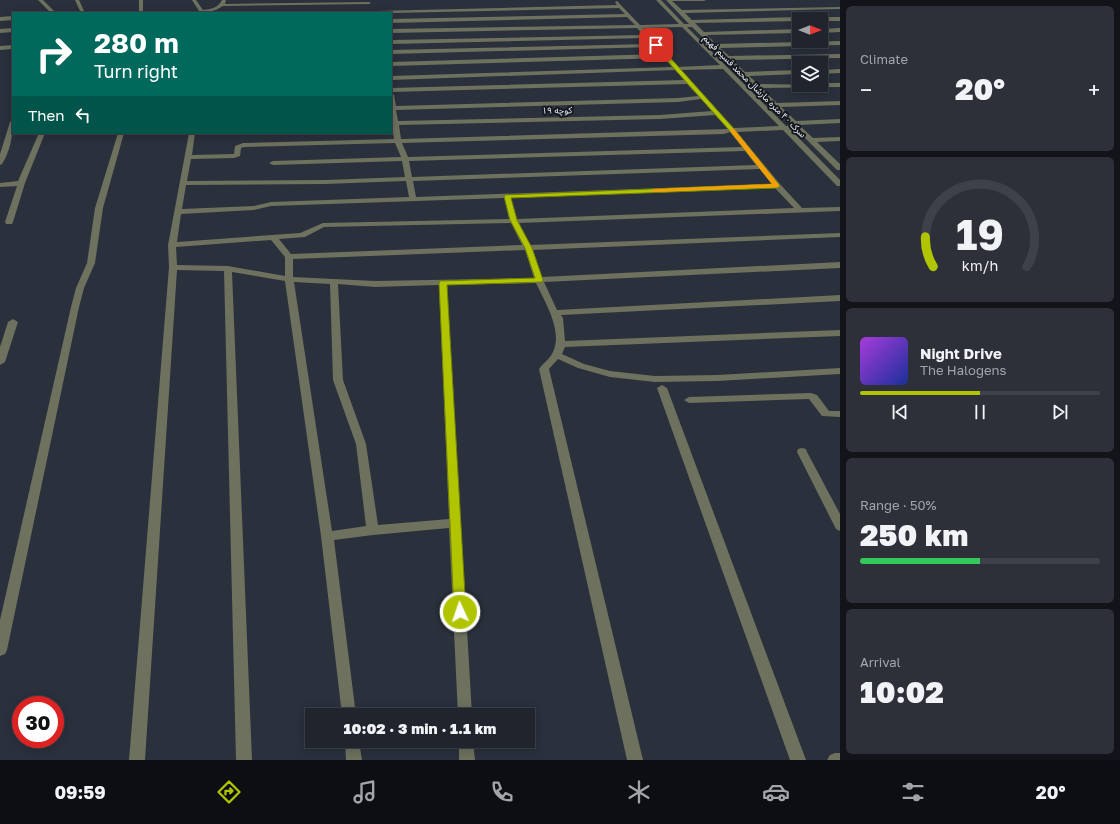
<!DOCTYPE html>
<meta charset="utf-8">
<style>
body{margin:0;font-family:"Golos Text","Noto Sans Arabic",sans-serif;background:#2d3039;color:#f1f3f6;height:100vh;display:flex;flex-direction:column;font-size:15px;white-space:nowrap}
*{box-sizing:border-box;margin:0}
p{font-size:13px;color:#a2a4aa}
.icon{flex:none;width:22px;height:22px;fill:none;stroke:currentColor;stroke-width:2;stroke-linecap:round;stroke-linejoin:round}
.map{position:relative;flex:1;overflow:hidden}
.side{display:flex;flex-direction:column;gap:6px;padding:6px;background:#121419;width:280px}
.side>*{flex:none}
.guide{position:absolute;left:12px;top:12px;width:380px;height:122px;border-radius:0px;box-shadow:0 2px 10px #0003,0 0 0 1px #3d4149;background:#00695c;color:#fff;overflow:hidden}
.needle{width:26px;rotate:90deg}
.buttons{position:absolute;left:792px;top:12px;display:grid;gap:8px}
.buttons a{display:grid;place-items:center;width:36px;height:36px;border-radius:0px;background:#20242d;box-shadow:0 2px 10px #0003,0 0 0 1px #3d4149;font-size:20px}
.speed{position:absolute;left:12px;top:696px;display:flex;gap:8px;font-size:20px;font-weight:700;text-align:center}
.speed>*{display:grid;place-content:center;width:52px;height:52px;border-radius:50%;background:#20242d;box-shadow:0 2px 10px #0003,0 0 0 1px #3d4149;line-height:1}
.speed .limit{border:6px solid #d22;background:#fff;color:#111}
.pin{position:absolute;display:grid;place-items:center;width:34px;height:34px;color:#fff;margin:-17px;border-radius:8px;box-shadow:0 2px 6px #0006}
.me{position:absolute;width:44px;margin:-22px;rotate:357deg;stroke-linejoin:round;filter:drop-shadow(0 0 3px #0008)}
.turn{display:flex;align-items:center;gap:14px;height:84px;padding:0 16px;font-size:18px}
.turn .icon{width:52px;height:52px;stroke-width:2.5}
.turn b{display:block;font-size:28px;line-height:34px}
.then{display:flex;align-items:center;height:38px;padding:0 16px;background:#0003;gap:8px;font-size:15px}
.big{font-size:30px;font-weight:800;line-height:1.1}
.side .tile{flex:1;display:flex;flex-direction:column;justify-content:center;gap:6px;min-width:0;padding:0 14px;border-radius:6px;background:#2d3039}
.side .dial{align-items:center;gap:0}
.dial svg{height:104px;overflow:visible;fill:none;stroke:#3d4149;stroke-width:7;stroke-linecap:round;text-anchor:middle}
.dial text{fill:#f1f3f6;stroke:none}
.song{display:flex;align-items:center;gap:12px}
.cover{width:48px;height:48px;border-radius:6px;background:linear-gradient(135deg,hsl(280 70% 55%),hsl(230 70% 35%))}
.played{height:4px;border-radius:2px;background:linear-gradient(90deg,#b0c500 50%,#3d4149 50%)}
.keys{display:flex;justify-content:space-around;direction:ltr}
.heat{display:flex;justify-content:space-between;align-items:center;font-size:22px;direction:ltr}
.charge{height:6px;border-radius:3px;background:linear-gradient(90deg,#34c759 50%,#3d4149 0)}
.trip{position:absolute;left:305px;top:708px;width:230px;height:40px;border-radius:0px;background:#20242d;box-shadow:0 2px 10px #0003,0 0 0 1px #3d4149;font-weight:800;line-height:40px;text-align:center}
.dock{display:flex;height:64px;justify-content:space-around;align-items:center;background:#0d0e12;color:#a2a4aa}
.dock .icon{width:28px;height:28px}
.dock .active{color:#b0c500}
.dock b{font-size:18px;color:#f1f3f6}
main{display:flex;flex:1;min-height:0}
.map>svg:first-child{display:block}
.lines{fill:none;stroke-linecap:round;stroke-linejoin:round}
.minor{fill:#6d715e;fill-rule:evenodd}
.route{fill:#b0c500;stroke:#728000}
.slow{fill:#f59e0b}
.labels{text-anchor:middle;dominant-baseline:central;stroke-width:4;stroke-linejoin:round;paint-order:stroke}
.far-street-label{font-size:9px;fill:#eff3fc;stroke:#15181e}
</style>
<main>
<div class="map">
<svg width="840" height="760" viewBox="0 0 840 760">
<rect width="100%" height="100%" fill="#2a303c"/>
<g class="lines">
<g class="minor">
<polygon points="38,0 43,0 56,13 51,13"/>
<polygon points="75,0 79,0 85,13 81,13"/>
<rect x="139" y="0" width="4" height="13"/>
<path d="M192,0H196L203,10C211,9 218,8 222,0H226L225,4L369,2L371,3L369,4L223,6C214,12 205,13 195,13L199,11Z"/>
<path d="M656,0H661L684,24H689L666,0H706L704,1H672L682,10L840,7V9L685,13L692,20L799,17L802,19H799V21L695,23L704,32L799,29V33L707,35L716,44L840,41V45L720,48L729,56L840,54V58L732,60L745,72L799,70V74L749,76L758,84L821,85V83H840V87L761,88L777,103L840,101V105L781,107L796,121L840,119V123L799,125L813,138L840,137V141L817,142L840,164V170H837L796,129H790L840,180V186H837L783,130L737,132L780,184L802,208L840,207V211L519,223L530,245L840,233V237L533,250L542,277L840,262V268L544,282L557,310L840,295V301L561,315L563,318L565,341L840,330V336L565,347L562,354L584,364L610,371L655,376L718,375L840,368V374L718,381L655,382L610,377L578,368L558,359L549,369L643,760H627L539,369C543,363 550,359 553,352C563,331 545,302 536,283L447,285L472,715H458L449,528L373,535L334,540L356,715H342L321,536L285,281L232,272L252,760H236L224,271L177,270L145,760H129L169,267L168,245L189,133H195L192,155L234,154L235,146L243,143L394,139L392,125H391V93L394,95L396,106L678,98L698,96L687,84L391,92V88L684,80L675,70L391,80V76L672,67L664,58L391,66V62L661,54L654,47L391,54V50L651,44L646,38L391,44V40L643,35L637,28L391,33V29L635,25L627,17L391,23V19L625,14L619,8L391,13H333L335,12L617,5L615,2L617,1L640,25L679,24ZM682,27L720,65L678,67L643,28ZM687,27H692L793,125L786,126ZM723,69L779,126L734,128L681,70ZM701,99L712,111L660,115L398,121L396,110L678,102ZM715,115L728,129L401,139L399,125L660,119ZM730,132L742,147L408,157L402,143L724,134ZM395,143L401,157L273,161L269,163L273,165L402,161L405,177L325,180L187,181L191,159L234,158L240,156L241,148L244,147ZM745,151L756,165L412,177L409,161ZM760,169L772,184L416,197L413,181ZM406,181L409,197L271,202L254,206L182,209L186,185L325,184ZM775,188L794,208L517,219L511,198ZM504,198L509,219L323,223L300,233L177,242L181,214L254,210L271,206ZM511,223L522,245L291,254L279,239L305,237L324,227ZM271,240L285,257V276L228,266L177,265L176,247ZM525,250L534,278L375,281L293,277V259ZM294,282L330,284L333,380L356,444L366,526L332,531ZM338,284L375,287L439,285L449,519L378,525L366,444L343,380Z"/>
<polygon points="13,16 13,20 0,21 0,17"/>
<polygon points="821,17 840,17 840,21 821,21 821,19 818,19"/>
<polygon points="13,28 13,32 0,33 0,29"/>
<polygon points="840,28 840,32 821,33 821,29"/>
<polygon points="13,45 13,49 0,50 0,46"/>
<polygon points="840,69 840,73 821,74 821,70"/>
<path d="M13,120C13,135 10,152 2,164L0,165V154L10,122Z"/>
<polygon points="39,133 45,133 25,183 13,222 12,224 6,224 5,222 17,186 0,187 0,183 18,181"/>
<polygon points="118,133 124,133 103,208 95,263 84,288 79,307 7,650 5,654 0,656 0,620 71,307 76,288 87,263 95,208"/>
<polygon points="13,319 18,322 5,362 0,365 0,347 8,322"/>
<polygon points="662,385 667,388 806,760 790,760 657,388"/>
<polygon points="811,393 817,395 829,411 840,411 840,417 822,416 809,399 689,403 684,400 689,397"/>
<polygon points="802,448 806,449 807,452 840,514 840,531 836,529 797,452 798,449"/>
<polygon points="345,741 359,741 362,760 346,760"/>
<polygon points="459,741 473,741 475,760 459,760"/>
<polygon points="835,753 840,753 840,760 827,760 830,755"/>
</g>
</g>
<polygon class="route" points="654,44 658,44 734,129 780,186 777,188 511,198 517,220 532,248 543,280 542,282 447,285 466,612 464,615 460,617 456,615 454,612 439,283 440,281 535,278 525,248 510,220 504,196 505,195 772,184 730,131 654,46"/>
<polygon class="slow" points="730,129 734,129 779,185 779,187 652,192 651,191 655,189 772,184 730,131"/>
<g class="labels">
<g class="far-street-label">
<text transform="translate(755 86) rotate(45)">سرک ۴۰ متره مارشال محمد قسیم فهیم</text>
<text transform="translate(557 110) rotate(-1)">کوچه ۱۹</text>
</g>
</g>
</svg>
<div class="buttons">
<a><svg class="needle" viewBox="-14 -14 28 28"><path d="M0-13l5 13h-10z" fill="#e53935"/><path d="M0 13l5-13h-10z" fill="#a2a4aa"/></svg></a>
<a><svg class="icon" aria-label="layers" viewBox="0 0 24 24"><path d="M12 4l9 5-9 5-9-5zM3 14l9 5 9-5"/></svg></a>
</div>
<div class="speed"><div class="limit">30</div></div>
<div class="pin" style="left:656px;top:45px;background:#d93025"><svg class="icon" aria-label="arrive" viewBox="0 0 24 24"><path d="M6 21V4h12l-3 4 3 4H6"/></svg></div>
<svg class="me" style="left:460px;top:612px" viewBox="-20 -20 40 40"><circle r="17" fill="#b0c500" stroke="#fff" stroke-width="3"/><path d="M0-11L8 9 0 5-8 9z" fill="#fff"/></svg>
<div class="trip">10:02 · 3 min · 1.1 km</div>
<div class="guide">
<div class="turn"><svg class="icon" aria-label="right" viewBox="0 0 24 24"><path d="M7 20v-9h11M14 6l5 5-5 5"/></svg><div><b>280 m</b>Turn right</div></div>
<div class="then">Then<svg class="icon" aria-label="left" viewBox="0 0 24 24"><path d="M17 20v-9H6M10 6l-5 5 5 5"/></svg></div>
</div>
</div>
<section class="side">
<div class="tile"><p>Climate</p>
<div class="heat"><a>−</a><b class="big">20°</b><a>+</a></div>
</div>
<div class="tile dial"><svg viewBox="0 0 100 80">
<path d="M14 69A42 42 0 1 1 86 69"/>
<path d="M14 69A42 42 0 0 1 8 46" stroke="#b0c500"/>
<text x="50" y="56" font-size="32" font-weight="700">19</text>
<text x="50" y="72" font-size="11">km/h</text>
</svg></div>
<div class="tile">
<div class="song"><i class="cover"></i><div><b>Night Drive</b><p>The Halogens</p></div></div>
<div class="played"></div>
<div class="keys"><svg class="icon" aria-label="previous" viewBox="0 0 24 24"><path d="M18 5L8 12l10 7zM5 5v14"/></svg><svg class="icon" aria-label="pause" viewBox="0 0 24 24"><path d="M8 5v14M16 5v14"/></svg><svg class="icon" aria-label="next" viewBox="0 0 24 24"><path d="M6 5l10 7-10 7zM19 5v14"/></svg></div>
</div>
<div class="tile"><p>Range · 50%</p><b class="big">250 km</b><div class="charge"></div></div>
<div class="tile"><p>Arrival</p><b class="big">10:02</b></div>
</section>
</main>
<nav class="dock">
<b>09:59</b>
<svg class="icon active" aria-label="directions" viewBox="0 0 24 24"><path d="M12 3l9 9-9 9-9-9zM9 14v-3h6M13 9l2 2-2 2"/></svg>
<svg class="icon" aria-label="music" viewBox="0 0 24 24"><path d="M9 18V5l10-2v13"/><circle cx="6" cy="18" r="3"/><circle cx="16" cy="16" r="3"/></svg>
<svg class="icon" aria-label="phone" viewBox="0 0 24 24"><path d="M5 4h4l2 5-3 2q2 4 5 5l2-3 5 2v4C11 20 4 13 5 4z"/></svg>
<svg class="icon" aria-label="climate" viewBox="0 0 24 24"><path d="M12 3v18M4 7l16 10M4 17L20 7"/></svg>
<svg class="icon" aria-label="car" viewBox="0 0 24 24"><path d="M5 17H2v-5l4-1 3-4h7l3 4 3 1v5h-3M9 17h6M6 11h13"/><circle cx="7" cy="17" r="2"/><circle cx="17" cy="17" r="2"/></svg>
<svg class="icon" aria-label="filters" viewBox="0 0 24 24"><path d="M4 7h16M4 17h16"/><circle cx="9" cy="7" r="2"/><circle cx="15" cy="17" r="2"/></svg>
<b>20°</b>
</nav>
